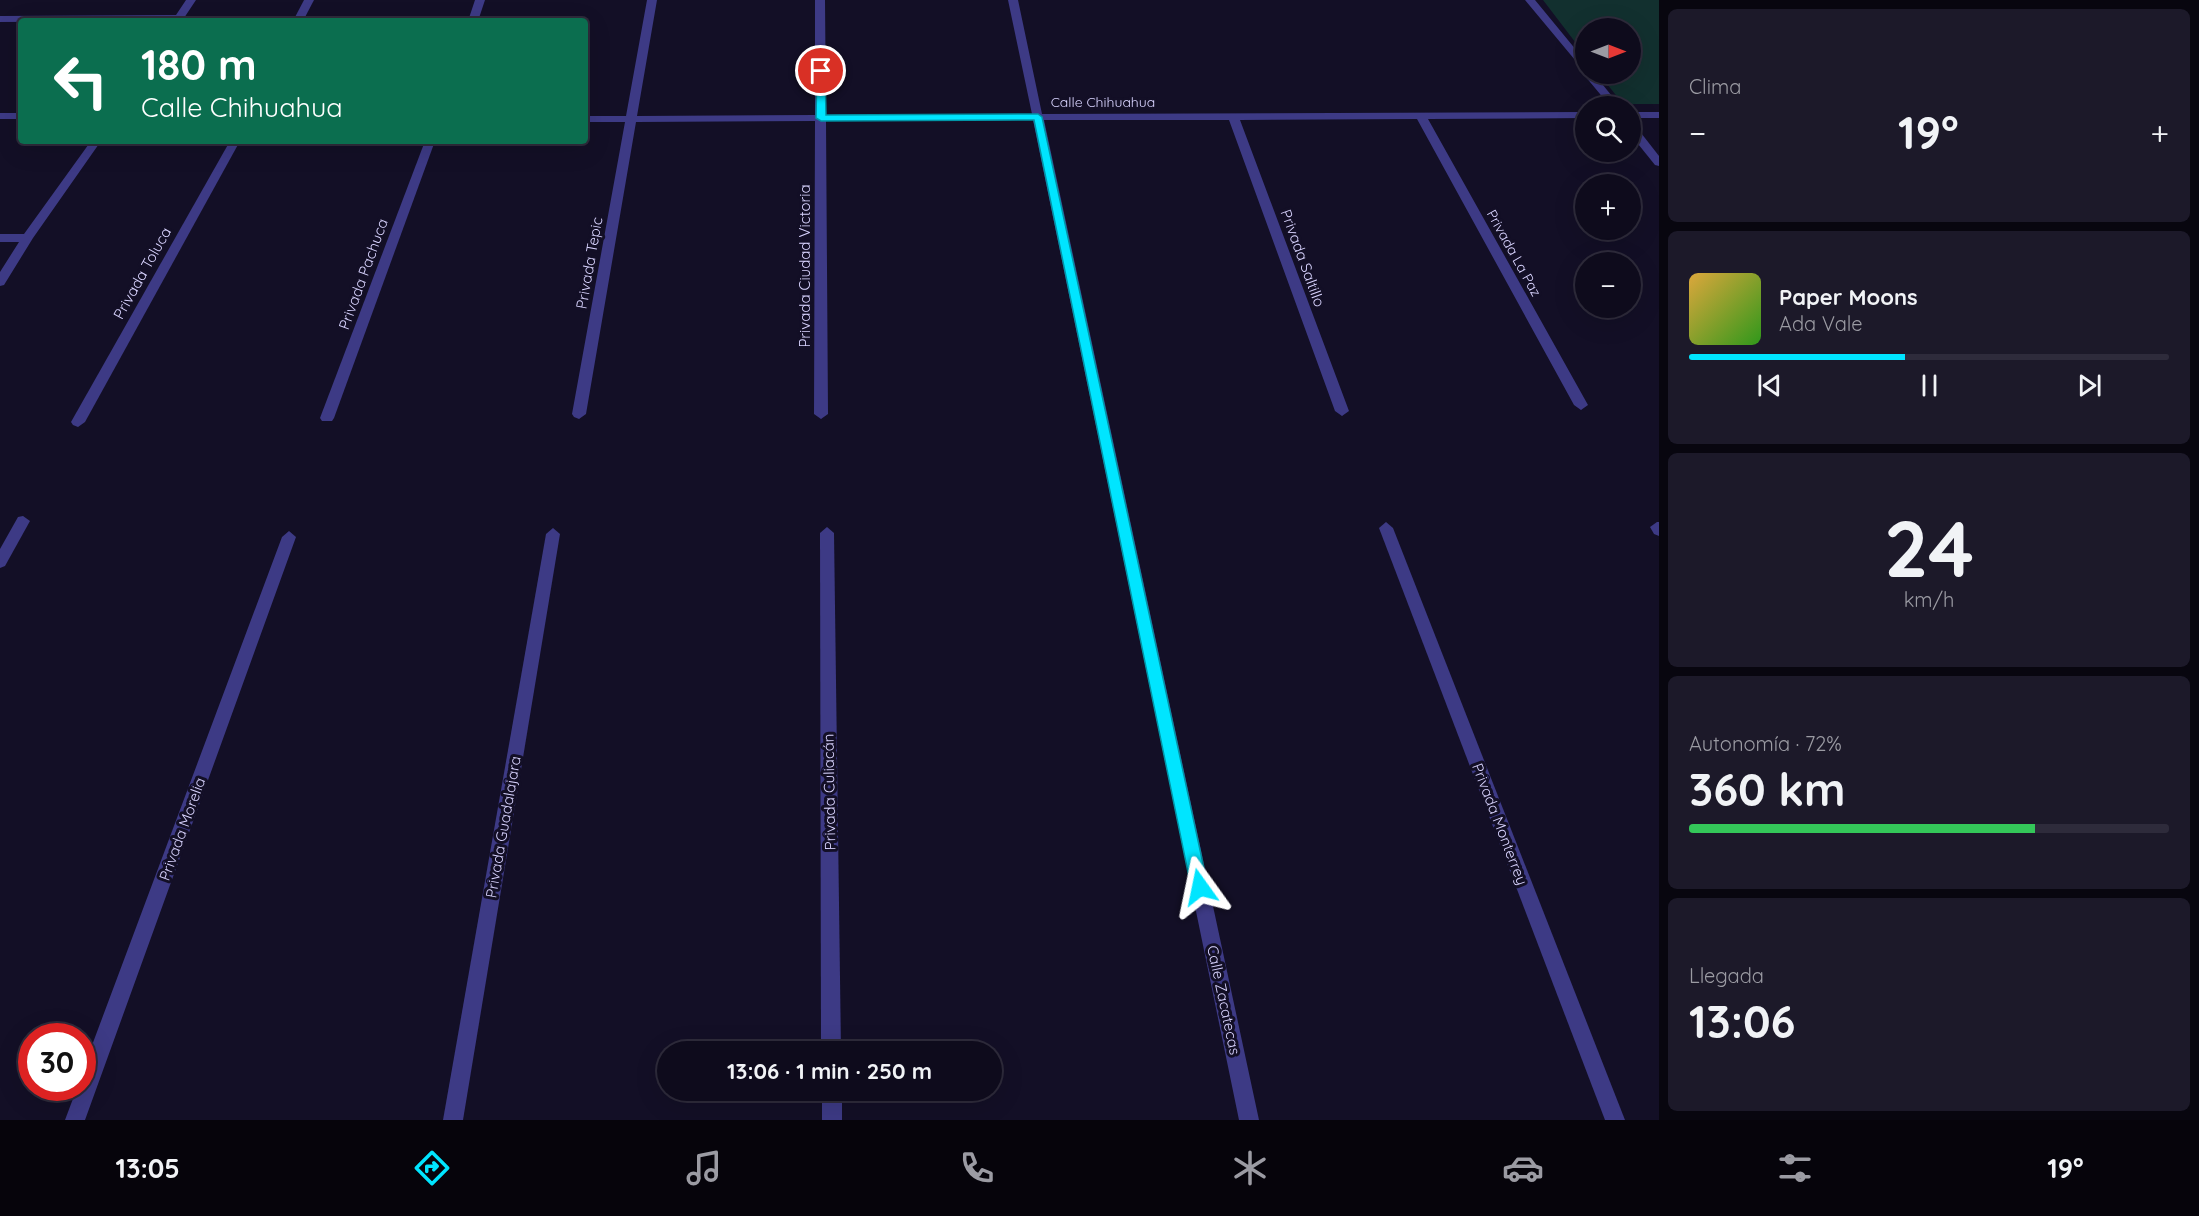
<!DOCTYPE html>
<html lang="es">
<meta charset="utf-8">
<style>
body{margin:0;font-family:Quicksand,sans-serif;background:#1c1929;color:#f1f3f6;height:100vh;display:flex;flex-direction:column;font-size:22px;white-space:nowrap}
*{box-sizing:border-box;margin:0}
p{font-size:20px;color:#9b9ba3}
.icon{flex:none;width:33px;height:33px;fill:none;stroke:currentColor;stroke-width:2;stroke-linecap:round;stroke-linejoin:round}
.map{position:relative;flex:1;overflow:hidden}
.side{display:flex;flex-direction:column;gap:9px;padding:9px;background:#08060f;width:540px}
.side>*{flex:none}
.top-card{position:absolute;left:18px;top:18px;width:570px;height:126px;border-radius:6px;box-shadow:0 6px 24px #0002,0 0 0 2px #2e2b3b;background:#0b6e4f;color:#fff;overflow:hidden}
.needle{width:39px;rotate:90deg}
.tools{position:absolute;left:1575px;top:18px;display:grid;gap:12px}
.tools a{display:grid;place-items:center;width:66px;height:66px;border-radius:50%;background:#0e0b1c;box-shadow:0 6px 24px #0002,0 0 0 2px #2e2b3b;font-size:30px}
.speed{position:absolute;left:18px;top:1023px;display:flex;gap:12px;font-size:30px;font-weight:700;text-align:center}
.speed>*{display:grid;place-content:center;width:78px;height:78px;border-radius:50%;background:#0e0b1c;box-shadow:0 6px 24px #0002,0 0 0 2px #2e2b3b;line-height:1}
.speed .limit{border:9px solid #d22;background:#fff;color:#111}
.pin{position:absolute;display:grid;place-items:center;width:51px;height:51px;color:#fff;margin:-26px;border:3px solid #fff;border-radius:50%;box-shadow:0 2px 6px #0007}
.me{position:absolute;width:66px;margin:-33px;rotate:348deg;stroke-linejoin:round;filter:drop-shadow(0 0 4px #0008)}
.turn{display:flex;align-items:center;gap:21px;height:126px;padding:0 24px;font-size:27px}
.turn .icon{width:78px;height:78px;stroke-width:2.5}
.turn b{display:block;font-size:42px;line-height:51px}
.big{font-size:45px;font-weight:700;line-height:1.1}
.side .card{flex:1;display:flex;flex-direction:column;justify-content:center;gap:9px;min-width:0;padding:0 21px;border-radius:9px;background:#1c1929}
.side .dial{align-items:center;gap:0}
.dial b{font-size:78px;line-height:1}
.song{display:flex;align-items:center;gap:18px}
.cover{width:72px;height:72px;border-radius:9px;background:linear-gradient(135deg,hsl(40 70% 55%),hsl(110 70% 35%))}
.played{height:6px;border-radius:3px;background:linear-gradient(90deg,#00e5ff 45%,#2e2b3b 45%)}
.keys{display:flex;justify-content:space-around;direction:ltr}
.heat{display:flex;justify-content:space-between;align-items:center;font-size:33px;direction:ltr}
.charge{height:9px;border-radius:4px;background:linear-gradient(90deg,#34c759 72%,#2e2b3b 0)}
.trip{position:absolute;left:657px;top:1041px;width:345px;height:60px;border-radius:30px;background:#0e0b1c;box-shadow:0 6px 24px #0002,0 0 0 2px #2e2b3b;font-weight:700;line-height:60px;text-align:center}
.tabs{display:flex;height:96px;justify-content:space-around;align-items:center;background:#06040b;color:#9b9ba3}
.tabs .icon{width:42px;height:42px}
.tabs .active{color:#00e5ff}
.tabs b{font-size:27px;color:#f1f3f6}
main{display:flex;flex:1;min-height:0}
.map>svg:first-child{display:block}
.green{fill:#12302f}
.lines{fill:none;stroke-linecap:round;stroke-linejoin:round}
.minor{fill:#3d3a85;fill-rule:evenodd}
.route{fill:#00e5ff;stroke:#0095a6;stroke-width:1.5}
.labels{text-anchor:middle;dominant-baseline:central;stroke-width:6;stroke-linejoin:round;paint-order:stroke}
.far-street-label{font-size:14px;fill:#d9d4ff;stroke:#130f26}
.street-label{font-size:15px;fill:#d9d4ff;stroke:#130f26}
</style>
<main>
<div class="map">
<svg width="1659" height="1120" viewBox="0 0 1659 1120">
<rect width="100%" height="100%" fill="#130f26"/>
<polygon class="green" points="1543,0 1659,0 1659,104 1623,104 1599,74 1630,74 1630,28 1586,28 1585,55"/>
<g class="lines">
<g class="minor">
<polygon points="186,0 196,0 182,21 0,22 0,16 176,15"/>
<polygon points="304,0 314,0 303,21 293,21"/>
<polygon points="475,0 485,0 478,21 468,21"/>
<polygon points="647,0 657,0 637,116 815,115 815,0 825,0 826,115 1032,114 1008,0 1018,0 1042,114 1586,112 1586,118 1428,119 1588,405 1581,410 1574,405 1417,119 1240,120 1349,411 1342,416 1335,411 1229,120 1044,120 1259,1120 1239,1120 1033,120 826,121 828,414 821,419 814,414 815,121 636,122 586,414 579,419 574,417 572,414 625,122 585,122 585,116 626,116"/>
<polygon points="1525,0 1535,0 1586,62 1586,74 1594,74 1620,106 1610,106 1585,76 1585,72"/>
<rect x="1630" y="112" width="29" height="6"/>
<rect x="0" y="113" width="21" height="6"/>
<polygon points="1630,123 1634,124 1659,156 1659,166 1655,165 1630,134"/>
<polygon points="91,141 101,141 33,238 4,285 0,286 0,272 19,242 0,242 0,234 24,234"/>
<polygon points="230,141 240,141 85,422 78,427 73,425 71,422"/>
<polygon points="425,141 435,141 334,418 332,421 322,421 320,418"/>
<polygon points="23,516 30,521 5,566 0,568 0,549 18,517"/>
<polygon points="1386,522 1393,528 1625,1120 1605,1120 1379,528"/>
<polygon points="1657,522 1659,522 1659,536 1654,534 1650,527"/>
<polygon points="827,527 834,533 841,1052 821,1052 820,533"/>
<polygon points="553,528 560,534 463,1120 443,1120 546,534"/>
<polygon points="289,531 296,537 85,1120 65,1120 77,1088 82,1088 82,1072 282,537"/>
<rect x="822" y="1090" width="20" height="30"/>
</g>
</g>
<polygon class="route" points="817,69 825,71 826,115 1038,114 1042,117 1208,887 1206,892 1200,895 1194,892 1191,887 1034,120 821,121 816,118"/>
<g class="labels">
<g class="far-street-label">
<text x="1103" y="102">Calle Chihuahua</text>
<text transform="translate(1514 253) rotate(61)">Privada La Paz</text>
</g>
<g class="street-label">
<text transform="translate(1303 258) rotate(70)">Privada Saltillo</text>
<text transform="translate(589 263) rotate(-80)">Privada Tepic</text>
<text transform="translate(804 266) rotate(-90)">Privada Ciudad Victoria</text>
<text transform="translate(142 273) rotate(-61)">Privada Toluca</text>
<text transform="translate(363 274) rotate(-70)">Privada Pachuca</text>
<text transform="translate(829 792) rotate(-91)">Privada Culiacán</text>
<text transform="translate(1500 824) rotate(69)">Privada Monterrey</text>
<text transform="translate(503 827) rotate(-80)">Privada Guadalajara</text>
<text transform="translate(182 829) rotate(-70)">Privada Morelia</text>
<text transform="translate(1224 1000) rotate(78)">Calle Zacatecas</text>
</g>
</g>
</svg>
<div class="tools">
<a><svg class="needle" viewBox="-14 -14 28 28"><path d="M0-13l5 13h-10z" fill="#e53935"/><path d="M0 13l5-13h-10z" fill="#9b9ba3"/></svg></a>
<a><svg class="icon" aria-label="search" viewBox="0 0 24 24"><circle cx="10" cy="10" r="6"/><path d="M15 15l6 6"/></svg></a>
<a>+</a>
<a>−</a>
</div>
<div class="speed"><div class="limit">30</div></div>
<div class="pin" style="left:821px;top:71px;background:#d93025"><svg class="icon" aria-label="arrive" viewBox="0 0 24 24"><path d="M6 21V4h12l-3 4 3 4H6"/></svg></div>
<svg class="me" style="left:1200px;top:887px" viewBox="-20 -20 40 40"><path d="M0-17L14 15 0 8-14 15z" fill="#00e5ff" stroke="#fff" stroke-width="4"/></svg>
<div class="trip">13:06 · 1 min · 250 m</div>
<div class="top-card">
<div class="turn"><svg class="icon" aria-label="left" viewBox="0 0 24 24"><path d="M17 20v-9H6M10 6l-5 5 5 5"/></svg><div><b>180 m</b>Calle Chihuahua</div></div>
</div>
</div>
<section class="side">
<div class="card"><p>Clima</p>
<div class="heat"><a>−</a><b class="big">19°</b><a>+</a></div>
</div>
<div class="card">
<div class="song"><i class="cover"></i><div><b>Paper Moons</b><p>Ada Vale</p></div></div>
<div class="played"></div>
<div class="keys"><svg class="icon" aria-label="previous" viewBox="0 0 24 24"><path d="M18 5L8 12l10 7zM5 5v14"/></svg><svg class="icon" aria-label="pause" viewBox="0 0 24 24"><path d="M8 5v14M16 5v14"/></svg><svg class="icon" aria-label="next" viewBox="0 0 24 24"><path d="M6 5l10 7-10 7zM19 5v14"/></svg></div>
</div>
<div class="card dial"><b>24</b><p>km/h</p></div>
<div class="card"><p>Autonomía · 72%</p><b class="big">360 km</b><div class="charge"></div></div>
<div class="card"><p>Llegada</p><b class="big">13:06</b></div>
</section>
</main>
<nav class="tabs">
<b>13:05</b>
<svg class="icon active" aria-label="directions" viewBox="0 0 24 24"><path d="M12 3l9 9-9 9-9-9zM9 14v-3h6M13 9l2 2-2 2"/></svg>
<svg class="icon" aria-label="music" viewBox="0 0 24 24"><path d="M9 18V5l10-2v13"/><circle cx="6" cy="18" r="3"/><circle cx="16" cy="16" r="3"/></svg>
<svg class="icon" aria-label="phone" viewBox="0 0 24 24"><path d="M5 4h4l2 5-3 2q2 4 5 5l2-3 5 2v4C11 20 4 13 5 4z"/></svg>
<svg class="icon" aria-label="climate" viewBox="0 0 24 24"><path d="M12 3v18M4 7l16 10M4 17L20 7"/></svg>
<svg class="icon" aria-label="car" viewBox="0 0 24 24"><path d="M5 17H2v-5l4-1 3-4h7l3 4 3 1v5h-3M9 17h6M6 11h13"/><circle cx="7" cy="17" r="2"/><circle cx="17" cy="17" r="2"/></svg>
<svg class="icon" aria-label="filters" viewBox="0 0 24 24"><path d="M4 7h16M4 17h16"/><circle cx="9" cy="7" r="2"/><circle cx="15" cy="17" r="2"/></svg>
<b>19°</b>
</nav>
